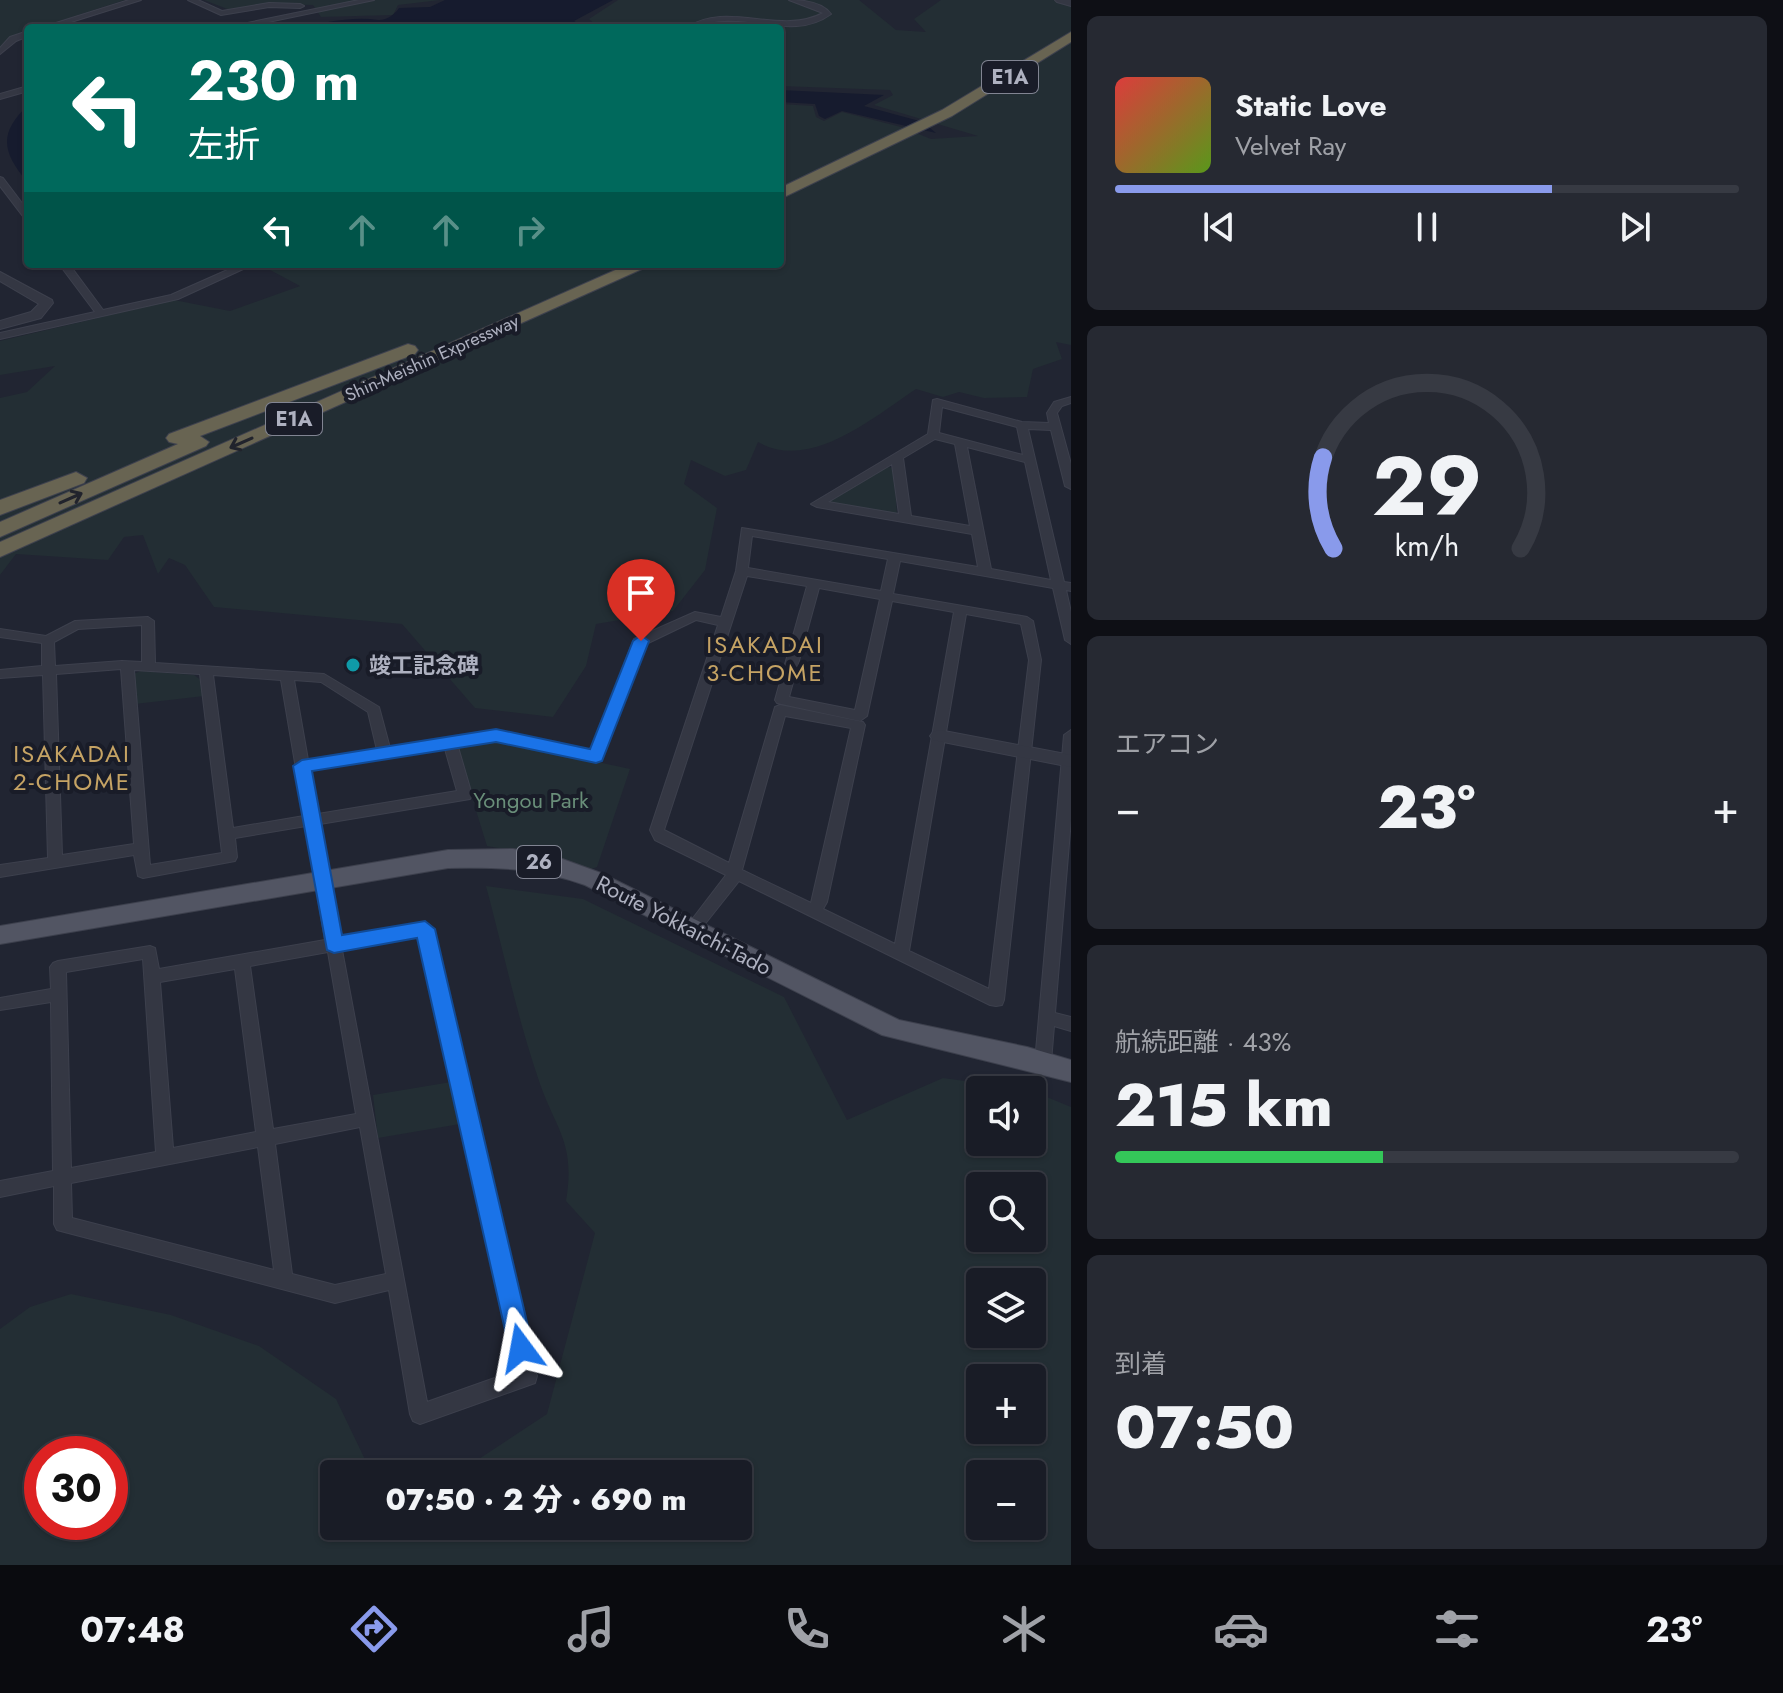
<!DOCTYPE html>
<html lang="ja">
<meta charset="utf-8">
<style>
body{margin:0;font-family:Jost,"Noto Sans JP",sans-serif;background:#262932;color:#f1f3f6;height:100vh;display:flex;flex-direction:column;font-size:30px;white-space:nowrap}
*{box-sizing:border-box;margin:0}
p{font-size:26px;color:#9fa1a7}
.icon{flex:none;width:44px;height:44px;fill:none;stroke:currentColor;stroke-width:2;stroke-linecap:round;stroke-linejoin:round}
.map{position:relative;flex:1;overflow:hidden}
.drawer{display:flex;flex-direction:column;gap:16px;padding:16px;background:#0e0f15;width:712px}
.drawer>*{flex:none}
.hud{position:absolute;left:24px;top:24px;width:760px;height:244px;border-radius:8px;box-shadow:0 2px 6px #0004,0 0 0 2px #373a43;background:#00695c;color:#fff;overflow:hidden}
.fabs{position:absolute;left:966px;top:1076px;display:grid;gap:16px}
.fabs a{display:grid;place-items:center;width:80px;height:80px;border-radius:8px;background:#191c26;box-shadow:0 2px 6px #0004,0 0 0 2px #373a43;font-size:40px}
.speed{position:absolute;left:24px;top:1436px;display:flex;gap:16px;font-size:40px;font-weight:700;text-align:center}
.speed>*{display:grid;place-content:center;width:104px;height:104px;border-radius:50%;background:#191c26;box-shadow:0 2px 6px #0004,0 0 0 2px #373a43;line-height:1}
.speed .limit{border:12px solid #d22;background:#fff;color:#111}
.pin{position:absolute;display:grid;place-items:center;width:68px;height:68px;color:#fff;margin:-82px -34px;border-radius:50% 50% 50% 0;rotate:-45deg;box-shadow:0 0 8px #0007}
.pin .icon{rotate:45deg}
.me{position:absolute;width:88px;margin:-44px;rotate:347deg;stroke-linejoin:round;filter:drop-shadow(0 0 6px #0008)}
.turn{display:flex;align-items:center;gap:28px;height:168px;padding:0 32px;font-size:36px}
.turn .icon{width:104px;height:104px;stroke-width:2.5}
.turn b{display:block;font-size:56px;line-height:68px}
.lanes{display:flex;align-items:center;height:76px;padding:0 32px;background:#0003;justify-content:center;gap:40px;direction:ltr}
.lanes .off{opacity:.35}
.big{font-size:60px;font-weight:800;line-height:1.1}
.drawer .tile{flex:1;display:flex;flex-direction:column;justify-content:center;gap:12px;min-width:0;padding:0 28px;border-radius:12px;background:#262932}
.drawer .dial{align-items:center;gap:0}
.dial svg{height:208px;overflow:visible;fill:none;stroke:#373a43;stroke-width:7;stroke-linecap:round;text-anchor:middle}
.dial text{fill:#f1f3f6;stroke:none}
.song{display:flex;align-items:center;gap:24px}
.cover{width:96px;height:96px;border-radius:12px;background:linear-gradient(135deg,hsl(0 70% 55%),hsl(90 70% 35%))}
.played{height:8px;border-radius:4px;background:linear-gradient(90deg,#899aeb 70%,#373a43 70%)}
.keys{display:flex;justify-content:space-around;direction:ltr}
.heat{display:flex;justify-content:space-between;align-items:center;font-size:44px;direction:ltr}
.charge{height:12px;border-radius:6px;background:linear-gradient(90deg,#34c759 43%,#373a43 0)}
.trip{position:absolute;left:320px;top:1460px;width:432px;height:80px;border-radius:8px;background:#191c26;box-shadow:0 2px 6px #0004,0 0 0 2px #373a43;font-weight:800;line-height:80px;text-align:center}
.tab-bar{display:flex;height:128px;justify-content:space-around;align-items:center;background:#0a0b0f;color:#9fa1a7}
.tab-bar .icon{width:56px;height:56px}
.tab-bar .active{color:#899aeb}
.tab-bar b{font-size:36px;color:#f1f3f6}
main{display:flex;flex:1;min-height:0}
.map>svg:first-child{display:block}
.green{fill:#232e34;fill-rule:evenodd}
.water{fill:#161b2e}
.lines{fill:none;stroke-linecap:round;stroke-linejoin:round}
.minor-casing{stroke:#3d404d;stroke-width:2}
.tertiary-casing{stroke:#3d404d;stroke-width:2}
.primary-casing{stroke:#3d404d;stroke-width:2}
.motorway-casing{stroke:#3e414e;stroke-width:2}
.minor{fill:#343743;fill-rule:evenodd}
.tertiary{fill:#343743;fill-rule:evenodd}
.primary{fill:#525563;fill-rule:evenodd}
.motorway{fill:#686452;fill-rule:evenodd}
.oneway{stroke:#21232c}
.route{fill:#1a73e8;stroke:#114b97;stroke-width:2}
.culture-dot{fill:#0f9aa8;stroke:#191c28;stroke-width:3}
.labels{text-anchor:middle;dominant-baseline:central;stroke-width:8;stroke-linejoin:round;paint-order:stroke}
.far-street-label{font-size:18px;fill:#aeb1c0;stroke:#191c28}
.shield{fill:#191c28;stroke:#818492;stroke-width:2}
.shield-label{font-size:20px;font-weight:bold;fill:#aeb1c0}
.poi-label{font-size:22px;font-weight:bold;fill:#aeb1c0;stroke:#191c28;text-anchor:start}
.park-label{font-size:22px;fill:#698e79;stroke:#191c28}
.street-label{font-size:22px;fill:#aeb1c0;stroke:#191c28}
.neighbourhood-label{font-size:24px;letter-spacing:2px;fill:#c5a364;stroke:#191c28}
</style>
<main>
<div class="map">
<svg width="1071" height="1565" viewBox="0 0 1071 1565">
<rect width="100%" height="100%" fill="#212532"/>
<g class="green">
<polygon points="0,0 125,0 38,28 28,28 0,48"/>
<polygon points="204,0 440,0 398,5 393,15 321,17 313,5 269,4 230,10"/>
<path d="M618,0H859L896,30L926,32L914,19L941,0H1071V345L1056,342L1062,359L1033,369L1027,397L984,398L959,392L943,397L916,389C874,417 810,472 758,442L746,470L725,476L691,460L684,484L717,508L705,570L673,611L596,624L586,666L553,717L475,708L402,624L214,607L185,565L169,558L158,574L143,535L124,537L108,560L16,554L0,575V398L27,392L55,366L0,375V341L174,300L230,311L300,286L259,264H780V104L813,106L816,117L824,121L842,112L901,127L931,139L978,136L874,105L893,95L890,90L780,86V28H599L589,19Z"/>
<polygon points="887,467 894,468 897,516 833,505 830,500"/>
<polygon points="141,671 194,675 202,681 204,696 135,704 133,674"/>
<polygon points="497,740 630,769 597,867 591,869 560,859 487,846 457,749"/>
<path d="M486,886L583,899L784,997L847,1120L943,1078L1031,1090H980V1142H1032V1091L1071,1107V1565H0V1329L30,1307L71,1294L171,1315L259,1346L336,1399L372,1474H334V1526H738V1474H456L547,1414L595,1233L566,1201C576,1141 555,1130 538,1078C517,1016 503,950 486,886ZM980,1186H1032V1238H980ZM980,1282H1032V1334H980ZM980,1378H1032V1430H980ZM42,1454H110V1522H42ZM1032,1474V1526H980V1474Z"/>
<polygon points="451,1082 460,1124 378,1138 373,1095"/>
</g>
<g class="water">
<path d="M445,0H613L574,21L586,28H297C325,23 351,16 378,20C386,21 395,14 399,8L430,7Z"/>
<polygon points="780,90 884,95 864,106 923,122 936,133 842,111 825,119 819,116 815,104 780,102"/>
<path d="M28,105V183C0,150 0,132 28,105Z"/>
</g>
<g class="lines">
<g class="minor-casing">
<g id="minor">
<polygon points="129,0 141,0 52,28 40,28"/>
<polygon points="188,0 198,0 222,11 269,3 300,4 304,6 300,8 269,7 221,15"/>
<polygon points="359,0 374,0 239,28 223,28"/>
<path d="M789,0C803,0 822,2 831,14C798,38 761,19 724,21C710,21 699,28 686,28C728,0 779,36 823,13Z"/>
<polygon points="28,31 28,36 16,41 0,54 0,48 10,37"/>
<polygon points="28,86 28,91 0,99 0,94"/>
<polygon points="0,177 3,178 28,211 28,220 25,219 0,186"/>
<polygon points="59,264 69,264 103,310 171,295 241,264 254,264 178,299 0,339 0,333 95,312"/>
<path d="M532,264H575C565,269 542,269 532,264Z"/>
<path d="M1071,397V403L1062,406L1057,413L1071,464V489L1065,486L1051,430L1028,429L1064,582L1071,583V591L1066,590L1071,612V644L1065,640L1053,588L900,561L893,594L1027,617L1033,621L1041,660L1004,1000L1002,1005L996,1006L990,1005L739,881L697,934H687L684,930L687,926L726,875L655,840L650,830L718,625L696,620L644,645L601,759L596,761L496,741L458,747L472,795L470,799L320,824L340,938L425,923L430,925L433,929L537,1376L535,1383L420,1424L413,1421L410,1414L389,1290L335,1303L57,1230L54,1224V1186L0,1197V1181L53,1171L51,1002L0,1010V998L51,989L50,967L53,963L58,961L150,946L155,948L159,969L325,940L306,826L235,838L237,857L235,861L143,878L138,876L134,855L0,877V865L48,858L43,675L0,678V670L42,666V643L0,637V629L46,636L75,621L148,617L154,621L155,663L324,674L379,707L390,748L496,731L591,750L634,639L695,612L721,617L736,571L742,528L978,567L972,534L817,507L811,504L928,434L933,400L937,399L1022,422L1049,423L1047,413L1054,402ZM942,407L1017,427L1023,455L939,433ZM935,439L955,444L970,526L911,516L903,458ZM967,447L1025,462L1051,580L991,569ZM892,464L899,514L828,502ZM752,536L888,559L881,591L748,568ZM747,576L807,586L775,700L777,703L860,721L867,716L892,601L954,612L895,944L823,909L827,902L865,725L863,722L780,705L775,707L729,863L664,830ZM819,588L880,599L855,710L789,697ZM966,614L1021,624L1029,660L989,989L909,951ZM142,625V662L122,661L55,666L54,642L78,629ZM121,669L134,844L62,855L56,674ZM134,670L200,674L222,853L150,865ZM213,675L281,680L304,816L233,828ZM294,680L321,682L368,712L377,750L308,760ZM785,716L851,728L811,903L742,870ZM445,749L457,791L318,814L310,770ZM419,936L517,1370L427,1402L342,950ZM328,952L356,1114L273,1129L250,966ZM143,959L156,1152L71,1168L66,972ZM235,969L256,1132L173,1148L160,982ZM360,1127L386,1274L335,1285L292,1274L275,1144ZM258,1147L274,1270L72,1218L71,1183Z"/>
<polygon points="1071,730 1071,819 1055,1013 1071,1017 1071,1031 1054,1026 1051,1062 1049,1067 1043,1069 1037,1067 1035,1062 1064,735"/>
</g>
</g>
<g class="tertiary-casing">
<g id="tertiary">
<polygon points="1055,0 1071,0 1071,6 1057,2"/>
<polygon points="0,272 52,300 53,303 41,318 0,329 0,321 31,312 39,304 0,281"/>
<polygon points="939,730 1071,755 1071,767 933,740 930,736 933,732"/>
</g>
</g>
<g class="primary-casing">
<path id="primary" d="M513,849L554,856L601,873L899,1020L1027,1047L1071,1060V1082L882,1035L585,885C538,868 497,867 448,868L0,944V926L448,850Z"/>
</g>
<g class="motorway-casing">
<g id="motorway">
<polygon points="1071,32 1071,42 952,116 780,199 780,188 942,110"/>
<polygon points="629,264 653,264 0,557 0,542"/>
<polygon points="408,344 415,346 418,350 415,354 200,436 209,442 206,446 0,537 0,522 178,444 169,442 166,438 169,434"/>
<polygon points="76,472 87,478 84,483 0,515 0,500"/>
</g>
</g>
<use href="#minor" class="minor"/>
<use href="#tertiary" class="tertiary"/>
<use href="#primary" class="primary"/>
<use href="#motorway" class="motorway"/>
</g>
<defs><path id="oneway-shaft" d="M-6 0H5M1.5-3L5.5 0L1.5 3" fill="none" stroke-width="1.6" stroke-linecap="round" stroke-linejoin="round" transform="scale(2)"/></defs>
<g class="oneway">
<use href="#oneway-shaft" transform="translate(241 443) rotate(156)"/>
<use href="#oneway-shaft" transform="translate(71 498) rotate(-24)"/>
</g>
<polygon class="route" points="641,635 649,641 602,761 596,763 496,742 312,771 342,935 425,921 435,929 533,1348 530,1356 521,1359 513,1356 509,1348 417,938 334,953 327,950 293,766 302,760 496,729 590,749 633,641"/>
<circle class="culture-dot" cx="353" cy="665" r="8"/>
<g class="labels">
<g class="far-street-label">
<text transform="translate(432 358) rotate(-24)">Shin-Meishin Expressway</text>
</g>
<g class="shield">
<rect x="982" y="61" width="56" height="32" rx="6"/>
<rect x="266" y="403" width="56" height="32" rx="6"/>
<rect x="517" y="846" width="44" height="32" rx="6"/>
</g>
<g class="shield-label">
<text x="1010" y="77">E1A</text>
<text x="294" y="419">E1A</text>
<text x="539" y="862">26</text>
</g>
<g class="poi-label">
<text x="369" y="665">竣工記念碑</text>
</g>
<g class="park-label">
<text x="531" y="800">Yongou Park</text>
</g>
<g class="street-label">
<text transform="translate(684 925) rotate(27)">Route Yokkaichi-Tado</text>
</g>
<g class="neighbourhood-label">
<text x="765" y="644">ISAKADAI<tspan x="765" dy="28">3-CHOME</tspan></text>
<text x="72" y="753">ISAKADAI<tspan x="72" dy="28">2-CHOME</tspan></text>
</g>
</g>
</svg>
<div class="fabs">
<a><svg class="icon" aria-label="sound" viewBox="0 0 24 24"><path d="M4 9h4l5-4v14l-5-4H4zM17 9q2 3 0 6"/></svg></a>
<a><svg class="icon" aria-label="search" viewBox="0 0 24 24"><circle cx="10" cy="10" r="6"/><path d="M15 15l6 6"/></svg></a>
<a><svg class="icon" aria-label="layers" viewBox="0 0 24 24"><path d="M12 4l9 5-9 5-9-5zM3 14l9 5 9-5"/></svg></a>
<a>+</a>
<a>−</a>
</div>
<div class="speed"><div class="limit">30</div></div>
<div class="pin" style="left:641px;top:641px;background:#d93025"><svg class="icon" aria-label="arrive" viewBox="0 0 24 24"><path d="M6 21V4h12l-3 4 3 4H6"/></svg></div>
<svg class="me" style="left:521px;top:1348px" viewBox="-20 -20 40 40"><path d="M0-17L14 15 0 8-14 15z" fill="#1a73e8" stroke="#fff" stroke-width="4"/></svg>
<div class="trip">07:50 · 2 分 · 690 m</div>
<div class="hud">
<div class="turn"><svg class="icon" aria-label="left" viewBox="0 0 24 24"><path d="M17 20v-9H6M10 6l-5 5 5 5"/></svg><div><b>230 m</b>左折</div></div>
<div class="lanes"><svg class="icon" aria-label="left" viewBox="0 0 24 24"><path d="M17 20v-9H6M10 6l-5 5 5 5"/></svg><svg class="icon off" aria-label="ahead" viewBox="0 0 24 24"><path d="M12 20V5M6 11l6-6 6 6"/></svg><svg class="icon off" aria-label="ahead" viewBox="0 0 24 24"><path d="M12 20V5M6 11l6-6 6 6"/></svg><svg class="icon off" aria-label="right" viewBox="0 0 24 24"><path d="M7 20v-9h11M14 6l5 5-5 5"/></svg></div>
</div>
</div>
<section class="drawer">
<div class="tile">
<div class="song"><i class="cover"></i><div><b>Static Love</b><p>Velvet Ray</p></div></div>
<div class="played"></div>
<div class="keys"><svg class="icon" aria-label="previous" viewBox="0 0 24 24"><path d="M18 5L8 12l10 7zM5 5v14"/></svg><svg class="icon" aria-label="pause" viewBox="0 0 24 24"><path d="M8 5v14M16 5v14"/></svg><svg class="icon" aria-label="next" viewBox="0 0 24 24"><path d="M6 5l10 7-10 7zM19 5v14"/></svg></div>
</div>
<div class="tile dial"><svg viewBox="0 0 100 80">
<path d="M14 69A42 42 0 1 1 86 69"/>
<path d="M14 69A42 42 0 0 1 10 34" stroke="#899aeb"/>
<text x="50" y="56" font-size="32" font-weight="700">29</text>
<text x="50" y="72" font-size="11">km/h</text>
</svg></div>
<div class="tile"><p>エアコン</p>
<div class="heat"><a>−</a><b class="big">23°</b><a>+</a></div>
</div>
<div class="tile"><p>航続距離 · 43%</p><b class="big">215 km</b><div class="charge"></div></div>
<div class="tile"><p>到着</p><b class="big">07:50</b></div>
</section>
</main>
<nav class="tab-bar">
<b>07:48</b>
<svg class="icon active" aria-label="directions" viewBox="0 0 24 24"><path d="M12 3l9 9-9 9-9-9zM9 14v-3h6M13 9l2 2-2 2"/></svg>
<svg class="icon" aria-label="music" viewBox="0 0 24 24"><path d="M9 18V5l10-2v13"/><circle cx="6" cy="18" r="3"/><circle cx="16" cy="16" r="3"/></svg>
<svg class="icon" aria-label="phone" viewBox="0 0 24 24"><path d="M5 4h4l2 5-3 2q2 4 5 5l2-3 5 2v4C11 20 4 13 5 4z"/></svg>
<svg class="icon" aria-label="climate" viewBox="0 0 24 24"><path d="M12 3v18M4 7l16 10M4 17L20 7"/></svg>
<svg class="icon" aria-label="car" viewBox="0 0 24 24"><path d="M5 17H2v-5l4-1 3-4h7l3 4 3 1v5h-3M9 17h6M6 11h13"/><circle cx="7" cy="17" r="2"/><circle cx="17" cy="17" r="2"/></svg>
<svg class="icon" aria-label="filters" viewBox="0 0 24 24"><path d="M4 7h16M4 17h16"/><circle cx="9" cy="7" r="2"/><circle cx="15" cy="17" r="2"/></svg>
<b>23°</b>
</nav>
